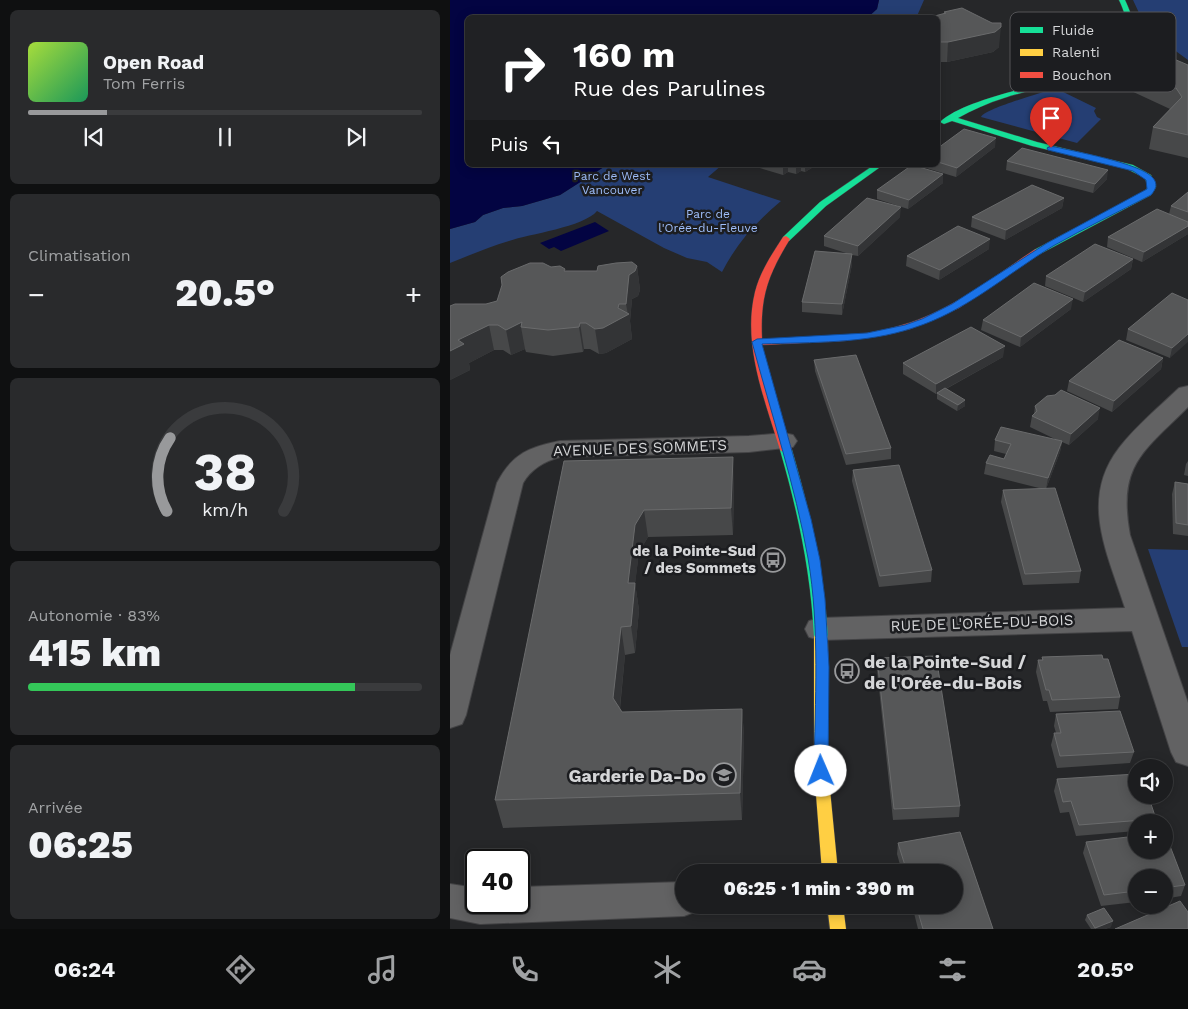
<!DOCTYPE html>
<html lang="fr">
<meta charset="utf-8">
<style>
body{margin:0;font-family:"Work Sans",sans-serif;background:#292a2c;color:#f1f3f6;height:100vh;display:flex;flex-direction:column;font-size:19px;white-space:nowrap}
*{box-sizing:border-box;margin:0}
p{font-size:16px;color:#a0a2a4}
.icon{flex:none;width:28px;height:28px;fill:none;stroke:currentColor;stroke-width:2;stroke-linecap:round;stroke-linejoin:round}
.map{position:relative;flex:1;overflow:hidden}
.details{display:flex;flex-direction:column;gap:10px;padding:10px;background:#0f1011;width:450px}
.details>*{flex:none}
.hud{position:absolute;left:15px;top:15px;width:475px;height:152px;border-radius:8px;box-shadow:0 2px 12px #0003,0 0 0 1px #3a3b3d;background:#202124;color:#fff;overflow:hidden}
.fabs{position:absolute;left:678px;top:759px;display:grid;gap:10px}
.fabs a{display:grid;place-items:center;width:45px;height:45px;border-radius:50%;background:#1c1d1f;box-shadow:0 2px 12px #0003,0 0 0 1px #3a3b3d;font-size:25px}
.speed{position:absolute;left:15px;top:849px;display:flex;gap:10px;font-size:25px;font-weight:700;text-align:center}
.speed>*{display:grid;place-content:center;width:65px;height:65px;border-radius:50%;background:#1c1d1f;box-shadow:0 2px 12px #0003,0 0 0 1px #3a3b3d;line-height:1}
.speed .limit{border:2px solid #111;border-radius:8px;background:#fff;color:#111}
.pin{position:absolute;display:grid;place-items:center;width:42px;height:42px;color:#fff;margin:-51px -21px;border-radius:50% 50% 50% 0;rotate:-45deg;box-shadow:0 0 5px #0007}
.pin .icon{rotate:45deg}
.me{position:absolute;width:55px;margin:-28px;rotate:359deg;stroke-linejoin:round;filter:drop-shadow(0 0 4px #0008)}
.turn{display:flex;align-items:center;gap:18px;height:105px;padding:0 25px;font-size:22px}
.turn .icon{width:65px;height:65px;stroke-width:2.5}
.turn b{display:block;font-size:35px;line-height:42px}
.then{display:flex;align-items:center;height:48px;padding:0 25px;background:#0003;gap:10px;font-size:19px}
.big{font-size:38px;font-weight:800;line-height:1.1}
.details .widget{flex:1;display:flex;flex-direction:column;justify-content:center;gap:8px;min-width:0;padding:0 18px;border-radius:8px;background:#292a2c}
.details .dial{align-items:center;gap:0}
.dial svg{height:130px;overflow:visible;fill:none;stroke:#3a3b3d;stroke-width:7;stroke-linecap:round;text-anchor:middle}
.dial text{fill:#f1f3f6;stroke:none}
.song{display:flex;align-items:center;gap:15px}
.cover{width:60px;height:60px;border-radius:8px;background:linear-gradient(135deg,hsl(80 70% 55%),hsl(150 70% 35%))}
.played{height:5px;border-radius:2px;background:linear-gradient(90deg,#98999b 20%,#3a3b3d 20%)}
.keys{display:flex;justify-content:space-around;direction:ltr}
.heat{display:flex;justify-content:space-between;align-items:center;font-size:28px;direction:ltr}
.charge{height:8px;border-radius:4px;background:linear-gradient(90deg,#34c759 83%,#3a3b3d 0)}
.trip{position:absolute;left:225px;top:864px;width:288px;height:50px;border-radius:25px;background:#1c1d1f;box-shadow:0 2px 12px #0003,0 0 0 1px #3a3b3d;font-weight:800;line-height:50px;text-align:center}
.dock{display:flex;height:80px;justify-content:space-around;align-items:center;background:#0b0c0c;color:#a0a2a4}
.dock .icon{width:35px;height:35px}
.dock .selected{color:#98999b}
.dock b{font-size:22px;color:#f1f3f6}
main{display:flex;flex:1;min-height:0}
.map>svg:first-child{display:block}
.green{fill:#253e73}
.water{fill:#030442}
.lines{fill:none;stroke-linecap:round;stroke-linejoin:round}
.street-casing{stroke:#434345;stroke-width:2}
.fast-casing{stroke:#434345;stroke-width:1}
.slow-casing{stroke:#434345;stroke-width:1}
.jam-casing{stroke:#434345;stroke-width:1}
.street{fill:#626263;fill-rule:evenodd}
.fast{fill:#16e098;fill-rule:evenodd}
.slow{fill:#ffcf43;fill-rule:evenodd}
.jam{fill:#f24e42;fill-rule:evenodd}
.wall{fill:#474849}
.shaded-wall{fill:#333436}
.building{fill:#565758;stroke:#6a6b6c}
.route{fill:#1a73e8;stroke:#114b97}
.labels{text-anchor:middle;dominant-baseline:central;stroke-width:5;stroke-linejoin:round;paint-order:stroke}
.far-park-label{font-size:12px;fill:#9fbefa;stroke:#1c1d20}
.street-label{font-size:15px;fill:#d5d6d8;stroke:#1c1d20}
.poi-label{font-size:15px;font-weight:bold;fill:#d5d6d8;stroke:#1c1d20;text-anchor:end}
.near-poi-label{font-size:18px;font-weight:bold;fill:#d5d6d8;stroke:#1c1d20;text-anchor:start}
.key{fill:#1c1d20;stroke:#545457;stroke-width:1}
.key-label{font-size:14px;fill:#d5d6d8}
</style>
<main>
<section class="details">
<div class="widget">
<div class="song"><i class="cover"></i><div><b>Open Road</b><p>Tom Ferris</p></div></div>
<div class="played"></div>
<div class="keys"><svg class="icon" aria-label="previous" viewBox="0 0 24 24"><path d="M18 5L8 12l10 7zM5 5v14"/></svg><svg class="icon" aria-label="pause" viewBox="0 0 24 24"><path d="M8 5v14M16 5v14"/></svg><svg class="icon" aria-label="next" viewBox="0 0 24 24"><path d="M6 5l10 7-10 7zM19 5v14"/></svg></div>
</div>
<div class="widget"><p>Climatisation</p>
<div class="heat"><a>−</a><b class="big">20.5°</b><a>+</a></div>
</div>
<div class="widget dial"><svg viewBox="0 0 100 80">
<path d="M14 69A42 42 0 1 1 86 69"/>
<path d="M14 69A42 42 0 0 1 16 24" stroke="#98999b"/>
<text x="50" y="56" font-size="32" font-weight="700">38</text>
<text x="50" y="72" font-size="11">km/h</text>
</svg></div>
<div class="widget"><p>Autonomie · 83%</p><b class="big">415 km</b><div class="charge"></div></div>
<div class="widget"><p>Arrivée</p><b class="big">06:25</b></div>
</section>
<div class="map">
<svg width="738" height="929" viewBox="0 0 738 929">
<rect width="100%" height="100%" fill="#262729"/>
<g class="green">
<polygon points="429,0 474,0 467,16 464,17 417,18 427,9"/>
<polygon points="683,0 738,0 738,60 708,38 693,38 690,15"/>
<path d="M605,88L646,108L644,111L647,117L651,119L627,143L531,117C536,108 593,93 605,88Z"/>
<path d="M157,165H272L258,177L331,201C306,222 287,243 272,272L257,262L237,258L214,248L147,211C134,227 79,234 59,241C39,247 20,255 0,263V229L25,222L33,215L53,208L72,206L110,195Z"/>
<polygon points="698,549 738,550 738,647 732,647"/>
</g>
<g class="water">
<polygon points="0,0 429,0 427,9 417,18 18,18 18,165 157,165 110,195 72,206 53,208 33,215 25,222 0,229"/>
<polygon points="145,222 159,231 111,251 104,247 99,249 90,243"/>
</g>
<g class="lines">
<g class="street-casing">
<g id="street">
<path d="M738,386V407C693,452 667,465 680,535L738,703V766L726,762L721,752L682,631L370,640L359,637L355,629L359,621L370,618L675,608C658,554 629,500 669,448C687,425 709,407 729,388Z"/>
<path d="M334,433L343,435L347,441L343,447L299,452L110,457C95,461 81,469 73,483L16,715L12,724L0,728V655L47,483C62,454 79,447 110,441L299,436Z"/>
<polygon points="234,882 234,905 250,905 247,911 234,916 30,924 0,918 0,884 26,888 26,902 69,902 69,887"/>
</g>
</g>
<g class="fast-casing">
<g id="fast">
<path d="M669,0H675C680,11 686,24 681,37C668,74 587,87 554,98C538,103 522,110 508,118L587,142L683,165L701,175L706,187L701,195L590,254H584V250L695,191L698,187L695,178L677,169L582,146L502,121L494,124L490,122C529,87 657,83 675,37C680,25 674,11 669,0Z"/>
<polygon points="424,165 433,165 376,206 339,241 333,241 333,237 370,202"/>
<path d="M336,446L342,450C360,512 374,573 378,637L376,641L371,642L366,641L364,637C361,573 348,512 330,450Z"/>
</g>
</g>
<g class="slow-casing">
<g id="slow">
<polygon points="371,632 376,633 378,637 378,769 388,872 372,872 364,769 364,637 366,633"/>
<polygon points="377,905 393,905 396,929 380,929"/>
</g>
</g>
<g class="jam-casing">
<path id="jam" d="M336,236L340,239C318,275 310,296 312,339C358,338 407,339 452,325C501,311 542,278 584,250L587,249L591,252L509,308L460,329L436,335L393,341L312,345L317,369L342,450L336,454L330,450C315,400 292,345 305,292C310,272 322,254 333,237Z"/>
</g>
<use href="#street" class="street"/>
<use href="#fast" class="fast"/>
<use href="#slow" class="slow"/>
<use href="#jam" class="jam"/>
</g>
<g class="wall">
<polygon points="494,12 549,47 543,52 497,62 488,62 488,18 494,13"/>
<polygon points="668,62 738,65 738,158 699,149 703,127 720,109 664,83"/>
<polygon points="545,147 506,177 473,167 474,165 488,165 488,148"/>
<polygon points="557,161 657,179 643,193 556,170"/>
<polygon points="300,165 365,165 365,166 355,172 351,171 346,174 338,172 333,175"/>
<polygon points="493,174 493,183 458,209 427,199 427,190"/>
<polygon points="738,192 738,234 692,262 657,247 658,237 719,214 721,206"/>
<polygon points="614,198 612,208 555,240 521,227 522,217"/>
<polygon points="450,217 408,256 402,255 402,264 392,315 352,312 352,302 399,254 374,246 374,236"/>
<polygon points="539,249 489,280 456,266 457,256"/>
<polygon points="683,259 681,269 633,302 595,286 596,276"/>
<polygon points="187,266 190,290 188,296 182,299 180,321 182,339 156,353 149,354 140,349 134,349 133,352 103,356 76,352 75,349 61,355 53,350 44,350 19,363 20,370 0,380 36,304 47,301 101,267 115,271 147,271"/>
<polygon points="738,300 720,358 676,340 678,329"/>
<polygon points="621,309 570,347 531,330 533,320"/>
<polygon points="553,357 496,389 515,406 507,411 487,399 487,394 486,394 453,374 453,363"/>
<polygon points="713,358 711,369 662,412 617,391 619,381"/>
<polygon points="364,360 441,448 441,459 396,465 365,371"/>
<polygon points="585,406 648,419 619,445 612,442 610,452 596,489 631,571 629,583 573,585 551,502 553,490 593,489 534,474 536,463 554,459 556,454 544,451 545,440 609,441 580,427 582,416 584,414"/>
<polygon points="114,461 284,483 283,535 198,537 189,552 185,583 189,610 185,653 175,655 170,709 172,712 292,709 294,736 292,820 53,828 45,800"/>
<polygon points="738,461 738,476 734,475 736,464"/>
<polygon points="403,470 482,570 481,582 429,587 402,481"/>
<polygon points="725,482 738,484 738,536 723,534 722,494"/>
<polygon points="592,657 653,659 670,697 668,709 600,712 597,701 593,701 586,672 588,660 592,660"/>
<polygon points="427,658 510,806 509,817 443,820 427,670"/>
<polygon points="606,714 684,752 680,763 607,768 601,745 604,733 606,733 604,726"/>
<polygon points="607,779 706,819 705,822 686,822 686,831 626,836 619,812 610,813 604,791"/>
<polygon points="510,832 543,929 468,929 462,905 504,905 504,872 452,872 447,854 448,843"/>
<polygon points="636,842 735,885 731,896 714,899 714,878 686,878 686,902 651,906 633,853"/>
<polygon points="637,915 661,927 655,929 641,929 635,920"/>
</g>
<g class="shaded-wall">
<polygon points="551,27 549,47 543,52 497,62 498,42"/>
<polygon points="546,138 545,147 506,177 507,168"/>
<polygon points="334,165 338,165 338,172 333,175 333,166"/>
<polygon points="346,165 351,165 351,171 346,174"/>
<polygon points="355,165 365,165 365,166 355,172"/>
<polygon points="658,170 657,179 643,193 645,184"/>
<polygon points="493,174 493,183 458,209 459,200"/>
<polygon points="614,198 612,208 555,240 556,230"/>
<polygon points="451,207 450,217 408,256 408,246"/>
<polygon points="738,226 738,234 692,262 694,252"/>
<polygon points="540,239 539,249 489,280 490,270"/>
<polygon points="402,254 402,264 392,315 392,304"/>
<polygon points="683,259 681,269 633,302 635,292"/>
<polygon points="187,266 190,290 188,296 182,299 180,321 182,339 156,353 149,354 145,329 168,308 169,304 170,319 178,315 176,304 179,275"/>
<polygon points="623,299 621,309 570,347 571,337"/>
<polygon points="72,322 71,327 75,349 61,355 56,330"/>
<polygon points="130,323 134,349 133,352 129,327"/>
<polygon points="39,325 44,350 19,363 20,370 0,380 0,351 8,340"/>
<polygon points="738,334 738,342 720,358 722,348"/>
<polygon points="555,346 553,357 486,394 486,384"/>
<polygon points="713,358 711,369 662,412 664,401"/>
<polygon points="515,400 515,406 507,411 508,405"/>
<polygon points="650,408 648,419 619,445 621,434"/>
<polygon points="612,441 610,452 596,489 598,478"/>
<polygon points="283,457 284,483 283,535 281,508"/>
<polygon points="194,510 198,537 189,552 182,610 178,583 185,525"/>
<polygon points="185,583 189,610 185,653 181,626"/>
<polygon points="171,627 175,655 168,725 163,698"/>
<polygon points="292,709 294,736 292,820 290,793"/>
<polygon points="663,921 661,927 655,929 645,929"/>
</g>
<g class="building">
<polygon points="512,8 542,23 551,23 551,27 545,32 498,42 488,42 488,18 477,18 496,13 494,12"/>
<polygon points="705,51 738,65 738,135 703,127 732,97 726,88 668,62"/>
<polygon points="514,129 546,138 507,168 488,162 488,148"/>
<polygon points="572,148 658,170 645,184 557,161"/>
<polygon points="462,165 493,174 459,200 427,190"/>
<polygon points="582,185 614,198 556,230 522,217"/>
<polygon points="738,192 738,212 721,206"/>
<polygon points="417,198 451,207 408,246 374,236"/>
<polygon points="707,209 738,222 738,226 694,252 658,237"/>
<polygon points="508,226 540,239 490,270 457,256"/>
<polygon points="645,244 683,259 635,292 596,276"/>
<polygon points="365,251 402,254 392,304 352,302"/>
<polygon points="182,262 187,266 185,271 179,275 176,304 169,304 168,308 179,314 153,328 145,329 136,323 130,323 129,327 98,330 71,327 72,322 56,330 48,325 39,325 8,340 14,344 0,351 0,306 5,304 36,304 47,301 52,285 51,277 58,272 80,263 93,263 101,267 110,266 115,269 114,271 147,271 148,266 166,263"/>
<polygon points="584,283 623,299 571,337 533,320"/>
<polygon points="722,293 738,300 738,334 722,348 678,329"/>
<polygon points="521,327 555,346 486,384 453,363"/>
<polygon points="669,340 713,358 664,401 619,381"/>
<polygon points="406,355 441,448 396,454 364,360"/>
<polygon points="495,388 515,400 508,405 487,393"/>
<polygon points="611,390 650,408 621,434 582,416 587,411 585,406 597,396 605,395"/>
<polygon points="551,427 612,441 598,478 536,463 540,455 554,459 561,444 545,440"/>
<polygon points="283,457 281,508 194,510 185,525 178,583 185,583 181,626 171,627 163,698 172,712 292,709 290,793 45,800 114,461"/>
<polygon points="449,465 482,570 430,576 403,470"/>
<polygon points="725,482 738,484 738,525 726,523"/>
<polygon points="605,488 631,571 575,574 553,490"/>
<polygon points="652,655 653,659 658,659 670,697 602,700 599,690 596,690 588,660 593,660 592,657"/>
<polygon points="486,656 510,806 444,809 427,658"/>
<polygon points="670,711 684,752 610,756 604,733 611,733 606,714"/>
<polygon points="686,774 686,795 698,795 706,819 629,825 621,801 613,802 607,779"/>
<polygon points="510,832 543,929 473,929 466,905 504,905 504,872 457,872 448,843"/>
<polygon points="714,833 715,833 735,885 714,888 714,878 686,878 686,891 654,895 636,842 686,836 686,850 714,850"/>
<polygon points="730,901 738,912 738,929 665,929"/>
<polygon points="654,908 663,921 645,928 637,915"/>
</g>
<path class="route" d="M601,146C622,151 691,163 703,178C708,184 706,189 701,195C668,212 635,228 603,246C557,274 515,312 463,328C415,344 362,342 312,344L361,519L370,560L375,599L379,667L378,771L376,775L371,777L366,775L364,771C365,701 370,628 358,558C345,485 321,413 302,342L307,339L417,333L455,325L472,319L502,304L597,243L697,189L696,180L683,171L598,150L597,148Z"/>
<defs>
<g id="bus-ring" transform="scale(1.25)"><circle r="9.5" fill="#1c1d20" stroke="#98999b" stroke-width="1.5"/><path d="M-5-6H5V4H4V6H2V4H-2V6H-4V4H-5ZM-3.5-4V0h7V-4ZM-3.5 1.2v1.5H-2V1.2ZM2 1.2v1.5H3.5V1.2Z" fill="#98999b"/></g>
<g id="school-ring" transform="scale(1.25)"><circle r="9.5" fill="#1c1d20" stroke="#98999b" stroke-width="1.5"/><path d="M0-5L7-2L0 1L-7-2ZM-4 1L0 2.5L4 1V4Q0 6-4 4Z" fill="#98999b"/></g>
</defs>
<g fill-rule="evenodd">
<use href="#bus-ring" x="323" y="560"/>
<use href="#bus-ring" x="397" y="671"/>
<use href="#school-ring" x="274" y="775"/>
</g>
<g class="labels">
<g class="far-park-label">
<text x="162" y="176">Parc de West<tspan x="162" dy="14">Vancouver</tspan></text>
<text x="258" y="214">Parc de<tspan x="258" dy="14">l'Orée-du-Fleuve</tspan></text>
</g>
<g class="street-label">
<text transform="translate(190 448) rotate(-2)">AVENUE DES SOMMETS</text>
<text transform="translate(532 623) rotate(-2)">RUE DE L'ORÉE-DU-BOIS</text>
</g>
<g class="poi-label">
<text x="306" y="551">de la Pointe-Sud<tspan x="306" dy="17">/ des Sommets</tspan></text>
</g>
<g class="near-poi-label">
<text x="414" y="661">de la Pointe-Sud /<tspan x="414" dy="21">de l'Orée-du-Bois</tspan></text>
<text x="256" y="775" text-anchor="end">Garderie Da-Do</text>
</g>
</g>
<rect x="560" y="12" width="166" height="80" rx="8" class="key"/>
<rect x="570" y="27" width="23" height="6" fill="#16e098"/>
<rect x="570" y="49" width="23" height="7" fill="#ffcf43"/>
<rect x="570" y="72" width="23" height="6" fill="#f24e42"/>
<g class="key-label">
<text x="602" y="35">Fluide</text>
<text x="602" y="57">Ralenti</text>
<text x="602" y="80">Bouchon</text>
</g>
</svg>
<div class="fabs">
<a><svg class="icon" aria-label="sound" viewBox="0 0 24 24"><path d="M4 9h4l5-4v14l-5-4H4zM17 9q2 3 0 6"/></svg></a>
<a>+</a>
<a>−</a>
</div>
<div class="speed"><div class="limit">40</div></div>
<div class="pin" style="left:601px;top:148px;background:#d93025"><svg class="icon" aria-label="arrive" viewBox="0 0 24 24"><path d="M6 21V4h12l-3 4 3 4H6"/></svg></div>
<svg class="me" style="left:371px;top:771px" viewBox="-20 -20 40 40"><circle r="19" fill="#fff"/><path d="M0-13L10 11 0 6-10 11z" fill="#1a73e8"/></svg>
<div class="trip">06:25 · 1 min · 390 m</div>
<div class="hud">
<div class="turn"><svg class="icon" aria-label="right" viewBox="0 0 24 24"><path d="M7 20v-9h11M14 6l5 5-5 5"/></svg><div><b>160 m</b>Rue des Parulines</div></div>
<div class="then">Puis<svg class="icon" aria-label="left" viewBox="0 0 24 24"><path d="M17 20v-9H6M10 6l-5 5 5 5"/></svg></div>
</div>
</div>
</main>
<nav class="dock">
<b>06:24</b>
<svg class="icon selected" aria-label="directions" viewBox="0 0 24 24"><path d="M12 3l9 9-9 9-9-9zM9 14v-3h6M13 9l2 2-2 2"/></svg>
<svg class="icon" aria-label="music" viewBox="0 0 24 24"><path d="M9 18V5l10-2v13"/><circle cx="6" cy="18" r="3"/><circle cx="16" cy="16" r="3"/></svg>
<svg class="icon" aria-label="phone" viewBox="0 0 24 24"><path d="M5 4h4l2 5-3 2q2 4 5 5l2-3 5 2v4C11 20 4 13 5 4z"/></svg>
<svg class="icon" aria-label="climate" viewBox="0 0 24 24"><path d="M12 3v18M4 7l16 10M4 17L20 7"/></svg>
<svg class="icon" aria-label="car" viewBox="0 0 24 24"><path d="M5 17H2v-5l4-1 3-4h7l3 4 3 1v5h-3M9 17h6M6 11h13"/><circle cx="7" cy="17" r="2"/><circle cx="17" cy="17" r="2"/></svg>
<svg class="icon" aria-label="filters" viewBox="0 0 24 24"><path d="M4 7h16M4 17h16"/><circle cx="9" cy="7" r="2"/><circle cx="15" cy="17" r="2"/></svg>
<b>20.5°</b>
</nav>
